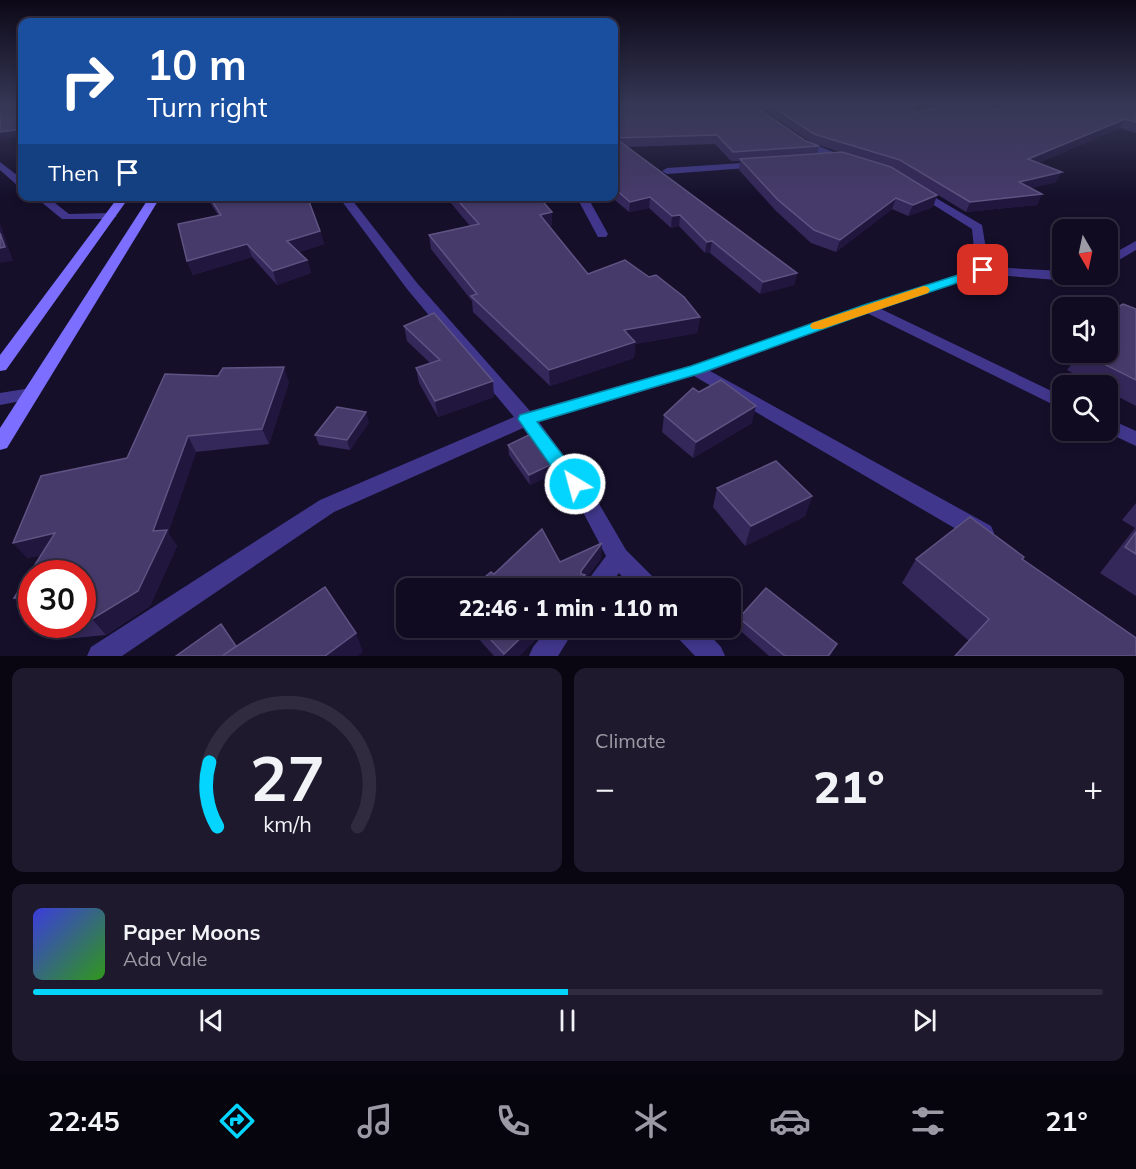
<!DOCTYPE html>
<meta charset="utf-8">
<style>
body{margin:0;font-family:Mulish,sans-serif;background:#1e192d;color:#f1f3f6;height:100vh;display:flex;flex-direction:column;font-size:22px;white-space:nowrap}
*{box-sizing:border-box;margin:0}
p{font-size:20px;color:#9c9ba5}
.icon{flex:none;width:33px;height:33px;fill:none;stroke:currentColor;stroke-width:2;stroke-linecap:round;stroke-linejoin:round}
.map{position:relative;height:656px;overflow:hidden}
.side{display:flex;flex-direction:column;gap:12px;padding:12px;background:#090612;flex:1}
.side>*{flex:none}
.guide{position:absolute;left:18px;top:18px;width:600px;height:183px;border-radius:12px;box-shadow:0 3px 9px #0003,0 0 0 2px #302b3e;background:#1a4fa0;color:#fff;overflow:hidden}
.needle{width:39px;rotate:171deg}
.fabs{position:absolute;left:1052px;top:219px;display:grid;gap:12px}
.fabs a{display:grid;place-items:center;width:66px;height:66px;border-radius:12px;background:#100b20;box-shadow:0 3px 9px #0003,0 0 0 2px #302b3e;font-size:30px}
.speed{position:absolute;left:18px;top:560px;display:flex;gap:12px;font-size:30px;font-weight:700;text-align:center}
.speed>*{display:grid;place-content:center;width:78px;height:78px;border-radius:50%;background:#100b20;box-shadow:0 3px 9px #0003,0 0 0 2px #302b3e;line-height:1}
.speed .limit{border:9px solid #d22;background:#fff;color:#111}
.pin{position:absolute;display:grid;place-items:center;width:51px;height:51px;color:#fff;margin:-26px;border-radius:12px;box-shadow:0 3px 9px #0006}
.me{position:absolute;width:66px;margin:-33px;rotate:323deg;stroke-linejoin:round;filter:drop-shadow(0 0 4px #0008)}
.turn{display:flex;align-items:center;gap:21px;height:126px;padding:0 30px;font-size:27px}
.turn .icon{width:78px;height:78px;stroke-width:2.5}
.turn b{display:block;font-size:42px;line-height:51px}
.then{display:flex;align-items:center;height:57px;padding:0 30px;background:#0003;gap:12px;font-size:22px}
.big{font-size:45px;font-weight:800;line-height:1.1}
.side .tile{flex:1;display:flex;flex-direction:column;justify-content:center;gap:9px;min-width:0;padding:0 21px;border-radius:12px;background:#1e192d}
.side .dial{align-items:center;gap:0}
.dial svg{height:156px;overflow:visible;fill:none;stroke:#302b3e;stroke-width:7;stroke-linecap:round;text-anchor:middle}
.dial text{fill:#f1f3f6;stroke:none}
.song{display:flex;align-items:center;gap:18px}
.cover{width:72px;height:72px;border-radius:9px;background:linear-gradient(135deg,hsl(240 70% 55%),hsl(110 70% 35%))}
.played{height:6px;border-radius:3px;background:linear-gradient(90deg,#04d5ff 50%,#302b3e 50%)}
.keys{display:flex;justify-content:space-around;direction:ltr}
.heat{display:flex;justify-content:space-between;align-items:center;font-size:33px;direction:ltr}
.side .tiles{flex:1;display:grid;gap:12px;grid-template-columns:1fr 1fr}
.tile:last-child{grid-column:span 2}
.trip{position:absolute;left:396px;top:578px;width:345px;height:60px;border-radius:12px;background:#100b20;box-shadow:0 3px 9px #0003,0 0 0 2px #302b3e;font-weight:800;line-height:60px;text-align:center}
.menu{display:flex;height:96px;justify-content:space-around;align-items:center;background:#06040d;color:#9c9ba5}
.menu .icon{width:42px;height:42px}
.menu .current{color:#04d5ff}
.menu b{font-size:27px;color:#f1f3f6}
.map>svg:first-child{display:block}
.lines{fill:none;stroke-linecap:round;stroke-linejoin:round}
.minor{fill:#40378c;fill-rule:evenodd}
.secondary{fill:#7c6fff;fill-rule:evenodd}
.wall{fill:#342759}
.shaded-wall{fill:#20163e}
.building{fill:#463a6a;stroke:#5e5382;stroke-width:1.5}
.route{fill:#04d5ff;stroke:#038aa6;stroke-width:1.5}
.slow{fill:#f59e0b}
</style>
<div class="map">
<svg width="1136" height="656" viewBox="0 0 1136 656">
<rect width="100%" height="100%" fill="#150f2a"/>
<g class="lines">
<g class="minor">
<polygon points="801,139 851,159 846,162 805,149 796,142"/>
<polygon points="0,162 22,179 22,187 18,186 0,170"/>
<polygon points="757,162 762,165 760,167 667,174 662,171 667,168"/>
<polygon points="917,187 982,225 989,267 1062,271 1062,274 1071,274 1057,280 984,274 881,309 1062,396 1062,409 867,313 710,371 991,526 994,533 991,540 983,542 975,540 694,376 539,422 598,502 626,550 656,580 660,588 632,588 619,573 608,588 582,588 606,556 584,514 523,428 334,512 122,656 87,656 91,647 320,500 514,417 407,289 338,196 349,196 417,283 530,411 690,366 976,268 972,229 913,192 912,190"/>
<polygon points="34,196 46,196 69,214 111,213 117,216 111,219 62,219"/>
<polygon points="576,196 587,196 608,234 606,237 598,237"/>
<polygon points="1136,241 1136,250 1107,267 1107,257"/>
<polygon points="31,388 37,390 40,394 37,398 0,405 0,393"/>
<polygon points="1107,418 1136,431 1136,446 1102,430 1107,430"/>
<polygon points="549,627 576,627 558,656 529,656 533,647"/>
<polygon points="673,627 702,627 721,647 725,656 695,656 676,636"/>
</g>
<g class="secondary">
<polygon points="119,196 130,196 6,370 0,371 0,355"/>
<polygon points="150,196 161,196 7,448 0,450 0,428"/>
</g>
</g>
<g class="wall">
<polygon points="614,105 806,141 819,146 817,154 840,152 812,143 756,105 900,105 918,112 1136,105 1136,133 1120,128 1038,163 1056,182 1031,188 1042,194 1037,205 966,212 897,170 893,169 937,195 933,207 908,216 892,209 836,252 811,243 776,211 739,170 740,161 731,161 715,144 627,147 797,273 794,285 760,294 710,253 705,253 679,226 671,228 649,208 629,212 610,196 614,196"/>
<polygon points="208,196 307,196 320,231 324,244 299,252 307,260 311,273 277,285 252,257 193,275 187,261 218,215 211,204"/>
<polygon points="445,196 538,196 552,225 549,226 588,274 700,317 697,333 635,344 634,358 550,386 473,312 472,301 431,249 429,235 470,226"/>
<polygon points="1136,309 1136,406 1107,391 1107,386 1096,386 1067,370 1076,358 1065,352 1107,352"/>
<polygon points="404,326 494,397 438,417 419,383 416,368 430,363 407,341"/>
<polygon points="289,382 269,444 196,452 168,533 177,546 150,606 106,635 64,639 49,624 82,624 82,573 32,573 32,613 30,613 14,598 41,555 27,558 127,458"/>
<polygon points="699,392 752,423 693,458 662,432 664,415"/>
<polygon points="369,422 350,450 319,445 315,435"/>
<polygon points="508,445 553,474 530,485 509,455"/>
<polygon points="717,488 812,496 805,516 745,546 713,507"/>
<polygon points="1136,503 1136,596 1100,573 1135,528 1122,520"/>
<polygon points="916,559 1023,559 1136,638 969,641 902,583"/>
<polygon points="739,618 837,644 830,656 769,656 736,627"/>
<polygon points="468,627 548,627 519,656 494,656"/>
</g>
<g class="shaded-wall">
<polygon points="1125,119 1120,128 1023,169 1028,159"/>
<polygon points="22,129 22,136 1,140 0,139 0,132"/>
<polygon points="1062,172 1056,182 1014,192 1019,182"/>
<polygon points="1042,194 1037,205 966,212 970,202"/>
<polygon points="937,195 933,207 908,216 913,205"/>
<polygon points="379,196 392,196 380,199"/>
<polygon points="650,197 649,208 629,212 630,202"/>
<polygon points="896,198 892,209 836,252 840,240"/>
<polygon points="552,212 552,225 541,228 540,215"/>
<polygon points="680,215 679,226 671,228 672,216"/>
<polygon points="0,223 13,261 0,263"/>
<polygon points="320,231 324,244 291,254 287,241"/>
<polygon points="712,241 710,253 705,253 707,242"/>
<polygon points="247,244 252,257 193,275 187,261"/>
<polygon points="307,260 311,273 277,285 273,271"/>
<polygon points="797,273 794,285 760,294 763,282"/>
<polygon points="700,317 697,333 635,344 634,358 550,386 549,370 624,330"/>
<polygon points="284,367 289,382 269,444 262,429"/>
<polygon points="493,381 494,397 438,417 435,401"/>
<polygon points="756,406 752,423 693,458 696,442"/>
<polygon points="366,412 369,422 350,450 347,440"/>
<polygon points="188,436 196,452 168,533 177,546 150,606 106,635 92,619 153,531"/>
<polygon points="552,464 553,474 530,485 529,475"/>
<polygon points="812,496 805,516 745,546 751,526"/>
<polygon points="55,533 69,548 27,558 13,543"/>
<polygon points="602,543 601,559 585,580 585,588 572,588 581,571"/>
<polygon points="532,627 548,627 519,656 504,656 504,654"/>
<polygon points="356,633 363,652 358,656 325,656"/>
</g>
<g class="building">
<polygon points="0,105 22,105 22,129 0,132 1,110 0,110"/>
<polygon points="614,105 753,105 806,141 819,146 733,152 717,135 614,138"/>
<polygon points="770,105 900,105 918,112 951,105 978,105 995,110 1013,105 1136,105 1136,122 1125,119 1028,159 1062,172 1019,182 1042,194 970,202 900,160 814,134"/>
<polygon points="618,140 797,273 763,282 712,241 707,242 680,215 672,216 650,197 630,202 614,188 614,143 615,143"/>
<polygon points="842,152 891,167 937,195 913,205 896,198 840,240 814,230 778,200 740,159"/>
<polygon points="209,196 307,196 320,231 287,241 307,260 273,271 247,244 187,261 178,224 221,215"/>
<polygon points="454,196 538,196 552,212 540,215 588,274 625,260 649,277 656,275 684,297 700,317 624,330 635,342 549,370 471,296 477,294 429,235 479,224"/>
<polygon points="0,233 5,247 0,248"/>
<polygon points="1123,304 1136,309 1136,380 1080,352 1107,352 1107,313"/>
<polygon points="434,313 493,381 435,401 416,368 440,360 404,326"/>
<polygon points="284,367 262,429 188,436 153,531 167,530 138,591 92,619 82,620 82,573 32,573 32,596 14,598 55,533 13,543 41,476 127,458 165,374 218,376 223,368"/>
<polygon points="721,380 756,406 696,442 664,415 693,388 699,392"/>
<polygon points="337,407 366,412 347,440 315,435"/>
<polygon points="531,434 552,464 529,475 508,445"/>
<polygon points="776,461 812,496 751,526 717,488"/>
<polygon points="970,517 1024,557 1022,559 1136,638 1136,656 955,656 989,619 916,559"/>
<polygon points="542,529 560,562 602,543 581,571 581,574 585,575 572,588 472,588 491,572 494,574"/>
<polygon points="1136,532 1136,554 1125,547"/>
<polygon points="325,587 356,633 325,656 222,656"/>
<polygon points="766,588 837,644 828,656 785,656 739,618"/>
<polygon points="221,624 236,646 222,656 176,656"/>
<polygon points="479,627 532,627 504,654"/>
</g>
<linearGradient id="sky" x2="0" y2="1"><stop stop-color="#0c0817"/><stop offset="0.53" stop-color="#353755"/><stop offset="1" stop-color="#353755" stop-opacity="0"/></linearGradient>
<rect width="1136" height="197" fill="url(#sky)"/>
<polygon class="route" points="983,267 987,268 987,273 873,311 701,373 537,422 581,479 584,484 581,490 575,492 568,490 518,419 520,415 691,366 864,305"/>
<polygon class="slow" points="924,286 928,287 930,290 928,293 822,329 812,329 810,326 812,323"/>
</svg>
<div class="fabs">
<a><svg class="needle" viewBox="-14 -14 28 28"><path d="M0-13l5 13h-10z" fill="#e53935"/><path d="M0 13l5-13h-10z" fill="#9c9ba5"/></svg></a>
<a><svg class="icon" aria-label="sound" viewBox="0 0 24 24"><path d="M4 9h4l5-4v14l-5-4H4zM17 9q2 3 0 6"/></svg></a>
<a><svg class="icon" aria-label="search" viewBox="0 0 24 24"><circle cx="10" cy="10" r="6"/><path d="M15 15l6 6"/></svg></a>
</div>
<div class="speed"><div class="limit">30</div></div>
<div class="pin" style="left:983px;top:270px;background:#d93025"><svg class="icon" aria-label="arrive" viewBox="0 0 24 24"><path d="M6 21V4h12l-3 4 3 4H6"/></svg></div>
<svg class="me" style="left:575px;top:484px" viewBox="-20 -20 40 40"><circle r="17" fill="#04d5ff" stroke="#fff" stroke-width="3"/><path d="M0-11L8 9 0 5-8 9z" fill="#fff"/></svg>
<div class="trip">22:46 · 1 min · 110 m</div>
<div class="guide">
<div class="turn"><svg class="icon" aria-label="right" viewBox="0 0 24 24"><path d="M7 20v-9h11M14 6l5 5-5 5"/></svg><div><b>10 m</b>Turn right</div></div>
<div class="then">Then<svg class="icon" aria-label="arrive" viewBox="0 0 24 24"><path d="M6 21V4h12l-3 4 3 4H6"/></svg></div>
</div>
</div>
<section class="side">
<div class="tiles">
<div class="tile dial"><svg viewBox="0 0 100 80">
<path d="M14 69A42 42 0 1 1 86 69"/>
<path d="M14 69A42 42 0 0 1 10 36" stroke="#04d5ff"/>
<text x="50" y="56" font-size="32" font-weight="700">27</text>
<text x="50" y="72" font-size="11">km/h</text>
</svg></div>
<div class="tile"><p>Climate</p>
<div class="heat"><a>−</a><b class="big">21°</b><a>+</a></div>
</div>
<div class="tile">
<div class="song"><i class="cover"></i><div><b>Paper Moons</b><p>Ada Vale</p></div></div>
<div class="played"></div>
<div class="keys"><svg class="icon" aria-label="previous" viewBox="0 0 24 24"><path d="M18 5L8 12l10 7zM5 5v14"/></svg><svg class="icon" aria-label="pause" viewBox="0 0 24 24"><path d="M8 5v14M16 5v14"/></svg><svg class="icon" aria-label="next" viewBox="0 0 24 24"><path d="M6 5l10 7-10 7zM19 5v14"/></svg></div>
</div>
</div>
</section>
<nav class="menu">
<b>22:45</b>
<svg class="icon current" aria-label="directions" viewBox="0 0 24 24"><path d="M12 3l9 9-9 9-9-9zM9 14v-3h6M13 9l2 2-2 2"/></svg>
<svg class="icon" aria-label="music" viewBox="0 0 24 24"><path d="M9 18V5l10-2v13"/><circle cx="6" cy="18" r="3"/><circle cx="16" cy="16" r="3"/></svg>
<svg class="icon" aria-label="phone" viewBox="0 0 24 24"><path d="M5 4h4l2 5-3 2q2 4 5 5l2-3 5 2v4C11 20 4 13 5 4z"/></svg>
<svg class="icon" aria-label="climate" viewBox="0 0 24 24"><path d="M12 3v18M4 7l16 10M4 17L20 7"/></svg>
<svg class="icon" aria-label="car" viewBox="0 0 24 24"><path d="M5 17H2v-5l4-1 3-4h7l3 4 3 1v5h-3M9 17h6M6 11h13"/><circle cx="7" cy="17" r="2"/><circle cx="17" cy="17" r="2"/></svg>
<svg class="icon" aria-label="filters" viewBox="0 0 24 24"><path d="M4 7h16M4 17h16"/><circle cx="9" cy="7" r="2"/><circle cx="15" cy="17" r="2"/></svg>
<b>21°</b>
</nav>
